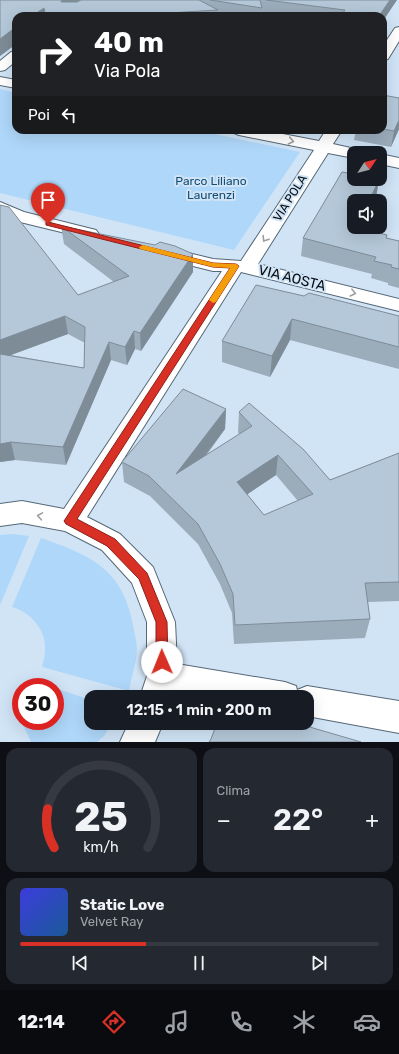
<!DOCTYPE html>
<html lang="it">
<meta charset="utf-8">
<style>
body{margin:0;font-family:Rubik,sans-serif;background:#242831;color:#f1f3f6;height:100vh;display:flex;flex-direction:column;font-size:15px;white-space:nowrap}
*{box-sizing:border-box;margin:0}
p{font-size:13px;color:#9ea1a6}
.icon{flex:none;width:22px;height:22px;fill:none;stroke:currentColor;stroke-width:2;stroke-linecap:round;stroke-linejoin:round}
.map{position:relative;height:742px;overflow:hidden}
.side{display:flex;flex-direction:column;gap:6px;padding:6px;background:#0d0f14;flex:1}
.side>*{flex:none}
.hud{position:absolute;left:12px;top:12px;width:375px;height:122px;border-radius:12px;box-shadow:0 4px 16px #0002;background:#202124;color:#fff;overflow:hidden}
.needle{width:26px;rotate:54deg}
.buttons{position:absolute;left:347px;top:146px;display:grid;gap:8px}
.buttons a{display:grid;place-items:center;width:40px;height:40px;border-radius:8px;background:#171b24;box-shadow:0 4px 16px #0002;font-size:20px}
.speed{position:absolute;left:12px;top:678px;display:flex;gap:8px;font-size:20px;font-weight:700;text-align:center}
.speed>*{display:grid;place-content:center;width:52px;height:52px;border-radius:50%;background:#171b24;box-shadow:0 4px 16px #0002;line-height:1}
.speed .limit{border:6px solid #d22;background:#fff;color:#111}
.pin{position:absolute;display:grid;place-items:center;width:34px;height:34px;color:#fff;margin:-41px -17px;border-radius:50% 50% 50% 0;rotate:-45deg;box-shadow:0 0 4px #0007}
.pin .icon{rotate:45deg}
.me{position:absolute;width:44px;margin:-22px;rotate:359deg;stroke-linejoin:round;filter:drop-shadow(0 0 3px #0008)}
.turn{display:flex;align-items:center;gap:14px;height:84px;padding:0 16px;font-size:18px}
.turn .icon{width:52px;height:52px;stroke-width:2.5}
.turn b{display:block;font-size:28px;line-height:34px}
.then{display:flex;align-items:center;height:38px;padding:0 16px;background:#0003;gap:8px;font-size:15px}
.big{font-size:30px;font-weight:600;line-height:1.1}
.side .tile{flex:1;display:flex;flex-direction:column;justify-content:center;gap:6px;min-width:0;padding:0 14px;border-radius:12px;background:#242831}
.side .dial{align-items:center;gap:0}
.dial svg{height:104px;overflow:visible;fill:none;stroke:#363941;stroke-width:7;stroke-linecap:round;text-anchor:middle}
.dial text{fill:#f1f3f6;stroke:none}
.song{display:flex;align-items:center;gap:12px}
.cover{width:48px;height:48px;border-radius:6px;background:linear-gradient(135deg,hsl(240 70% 55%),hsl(210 70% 35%))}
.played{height:4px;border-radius:2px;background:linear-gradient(90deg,#d93025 35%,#363941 35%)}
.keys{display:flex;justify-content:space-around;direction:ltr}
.heat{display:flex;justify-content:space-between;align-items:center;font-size:22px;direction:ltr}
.side .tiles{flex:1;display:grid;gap:6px;grid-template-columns:1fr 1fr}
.tile:last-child{grid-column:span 2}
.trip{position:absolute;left:84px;top:690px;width:230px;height:40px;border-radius:12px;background:#171b24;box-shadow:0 4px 16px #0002;font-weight:600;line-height:40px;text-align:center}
.tabs{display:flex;height:64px;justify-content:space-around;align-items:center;background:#090b0e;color:#9ea1a6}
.tabs .icon{width:28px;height:28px}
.tabs .on{color:#d93025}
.tabs b{font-size:18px;color:#f1f3f6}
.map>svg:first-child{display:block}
.green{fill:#afd7f9}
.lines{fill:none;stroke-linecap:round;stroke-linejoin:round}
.minor-casing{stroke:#566877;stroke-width:2}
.minor{fill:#fff;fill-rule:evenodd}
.wall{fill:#9bacbb;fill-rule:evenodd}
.shaded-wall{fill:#7e8c98}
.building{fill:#b4c8d9;stroke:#7e8c98;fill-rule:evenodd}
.oneway{stroke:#9c9ea1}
.route{fill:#d93025;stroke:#8d1f18}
.slow{fill:#f59e0b}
.labels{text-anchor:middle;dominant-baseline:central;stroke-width:4;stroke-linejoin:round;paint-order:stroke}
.far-park-label{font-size:12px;fill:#144e75;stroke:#d0e4f6}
.far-street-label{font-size:12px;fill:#070d13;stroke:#d0e4f6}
.street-label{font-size:14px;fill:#070d13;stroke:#d0e4f6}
</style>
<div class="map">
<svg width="399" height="742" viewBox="0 0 399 742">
<rect width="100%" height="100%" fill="#d0e4f6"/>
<g class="green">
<polygon points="0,89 16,93 16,130 196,130 300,152 234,250 0,193"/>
<polygon points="12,534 29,536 0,605 0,535"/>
<path d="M41,538C90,555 123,569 133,625C134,632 137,641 137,649C137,662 131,678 129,691L42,667C43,662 45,657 45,651C47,631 31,612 12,607Z"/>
<polygon points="55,688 91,700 91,723 112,723 104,736 97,742 31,742 13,703 21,697 21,721 55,721"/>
</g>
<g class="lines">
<g class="minor-casing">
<g id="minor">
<polygon points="399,27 399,41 388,59 383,60 383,46 395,28"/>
<polygon points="16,51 16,61 5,70 0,71 0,61 11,52"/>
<polygon points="0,77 16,80 16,88 0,85"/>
<polygon points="231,130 262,130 319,141 326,130 342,130 333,144 360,150 362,153 354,153 354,158 328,153 258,264 399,299 399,311 241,272 87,517 120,534 153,567 175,622 177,664 285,682 296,686 297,690 307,686 399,701 399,733 307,716 307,697 199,697 172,692 170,697 140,697 147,676 147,622 132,583 102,550 65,531 22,523 0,526 0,504 22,501 64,509 222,271 213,271 157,257 155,253 157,249 164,247 213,259 241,261 314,150 239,135 234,133"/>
<polygon points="380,154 399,158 399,168 380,164"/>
<polygon points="0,202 24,212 96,230 99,234 96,238 90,239 12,220 0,214"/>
<polygon points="131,723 163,723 155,742 120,742 125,731"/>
</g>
</g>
<use href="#minor" class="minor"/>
</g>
<g class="wall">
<polygon points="0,0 397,0 383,16 274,16 262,14 262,16 16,16 16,44 0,56"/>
<polygon points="383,95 399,129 391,147 354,140 356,130 383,130"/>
<polygon points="379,180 376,197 374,201 354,201 362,227 362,228 387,235 387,238 399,241 399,288 388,285 388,283 371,278 372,274 301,256 303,238"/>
<path d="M0,205L78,295L114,282L64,244L61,226L193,254V272L141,351L135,349L127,365L111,360L66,465L15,460L0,462ZM68,334L85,343L84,368L11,355Z"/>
<polygon points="304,296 399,316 399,369 290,340 270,377 222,362 222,341"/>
<path d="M226,409L225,429L206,456L240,434L238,433L239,412L330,480L399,453V601L368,602L370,619L365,638L234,644L232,613L220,584L198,544L150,496L124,482L122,462ZM276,475L298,501L264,515L247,494Z"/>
</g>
<g class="shaded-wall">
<polygon points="61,0 83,0 63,15"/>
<polygon points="390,0 397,0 383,21 383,16 379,16"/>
<polygon points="44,8 45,16 32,16"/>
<polygon points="16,27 16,44 0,56 0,39"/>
<polygon points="399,120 399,129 391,147 394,131"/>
<polygon points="379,180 376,197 374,201 369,201"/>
<polygon points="193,254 193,272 141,351 140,333"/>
<polygon points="65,316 68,334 0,359 0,340"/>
<polygon points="292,319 290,340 270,377 272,356"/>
<polygon points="134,331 135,349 127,365 125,347"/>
<polygon points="109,342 111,360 66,465 63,447"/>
<polygon points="226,409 225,429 176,494 176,474"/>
<polygon points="11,442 15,460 0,462 0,444"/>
<polygon points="278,455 276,475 236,502 237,482"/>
</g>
<g class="building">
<polygon points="0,0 62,0 61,2 77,2 81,0 199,0 218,10 119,16 46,16 44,8 32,16 16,16 16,27 0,39"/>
<polygon points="210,0 260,0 262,8"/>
<polygon points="266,0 390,0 379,16 341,16 345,10"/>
<polygon points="226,12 235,16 222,16"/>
<polygon points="383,95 399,98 399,120 394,131 383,129"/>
<polygon points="342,172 354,174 354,179 375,179 379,180 369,201 354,201 354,227 357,227 387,235 386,238 399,241 399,269 391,267 392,265 374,261 376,257 303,238"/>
<polygon points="0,205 9,207 78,295 129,276 61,226 155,245 160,242 175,246 193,254 140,333 134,331 125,347 109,342 63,447 11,442 0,444 0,354 84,368 85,327 65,316 0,340"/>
<polygon points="256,285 304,296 309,293 399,316 399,347 292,319 272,356 222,341"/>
<path d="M183,389L226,409L176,474L252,426L239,412L249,403L303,449L330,480L399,453V582L365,583L370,619L235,625L233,594L220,564L198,524L149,476L122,462ZM278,455L313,494L264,515L237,482Z"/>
<polygon points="217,723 296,723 361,742 209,742 211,739"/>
</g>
<defs><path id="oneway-chevron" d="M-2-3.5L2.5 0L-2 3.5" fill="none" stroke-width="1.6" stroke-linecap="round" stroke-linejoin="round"/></defs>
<g class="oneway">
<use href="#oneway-chevron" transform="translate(291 141) rotate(12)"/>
<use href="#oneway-chevron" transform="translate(265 239) rotate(122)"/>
<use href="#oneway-chevron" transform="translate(353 293) rotate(14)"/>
<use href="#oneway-chevron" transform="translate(40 516) rotate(-170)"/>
</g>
<polygon class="route" points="46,222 48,222 213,263 236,264 239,266 77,519 115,539 147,573 167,622 168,662 167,666 162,668 158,666 156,662 156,622 139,579 107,546 66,524 64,521 230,268 213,267 46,225"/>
<polygon class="slow" points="143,245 213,263 236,264 239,266 216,302 213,303 209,300 230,268 213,267 140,249 139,247"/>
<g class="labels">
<g class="far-park-label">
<text x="211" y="181">Parco Liliano<tspan x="211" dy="14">Laurenzi</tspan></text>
</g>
<g class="far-street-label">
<text transform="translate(290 198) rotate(-58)">VIA POLA</text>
</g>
<g class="street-label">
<text transform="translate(292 278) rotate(14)">VIA AOSTA</text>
</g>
</g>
</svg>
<div class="buttons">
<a><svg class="needle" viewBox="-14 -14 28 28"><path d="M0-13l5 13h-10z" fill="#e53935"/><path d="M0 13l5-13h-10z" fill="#9ea1a6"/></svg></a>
<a><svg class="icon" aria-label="sound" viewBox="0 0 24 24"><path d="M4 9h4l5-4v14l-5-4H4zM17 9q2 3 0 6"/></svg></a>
</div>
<div class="speed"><div class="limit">30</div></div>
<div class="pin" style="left:48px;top:224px;background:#d93025"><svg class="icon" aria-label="arrive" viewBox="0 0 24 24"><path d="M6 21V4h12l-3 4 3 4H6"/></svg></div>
<svg class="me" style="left:162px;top:662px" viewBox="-20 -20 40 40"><circle r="19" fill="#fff"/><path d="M0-13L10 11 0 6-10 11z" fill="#d93025"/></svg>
<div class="trip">12:15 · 1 min · 200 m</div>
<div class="hud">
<div class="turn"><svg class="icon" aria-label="right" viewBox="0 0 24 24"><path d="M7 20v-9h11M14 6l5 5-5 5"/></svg><div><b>40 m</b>Via Pola</div></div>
<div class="then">Poi<svg class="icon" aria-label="left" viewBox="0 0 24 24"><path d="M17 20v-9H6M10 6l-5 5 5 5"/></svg></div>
</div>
</div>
<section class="side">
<div class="tiles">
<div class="tile dial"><svg viewBox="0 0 100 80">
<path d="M14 69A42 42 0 1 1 86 69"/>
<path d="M14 69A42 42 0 0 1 9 39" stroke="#d93025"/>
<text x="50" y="56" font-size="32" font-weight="700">25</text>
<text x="50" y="72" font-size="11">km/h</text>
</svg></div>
<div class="tile"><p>Clima</p>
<div class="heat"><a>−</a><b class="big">22°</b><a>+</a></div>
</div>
<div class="tile">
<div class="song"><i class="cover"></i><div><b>Static Love</b><p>Velvet Ray</p></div></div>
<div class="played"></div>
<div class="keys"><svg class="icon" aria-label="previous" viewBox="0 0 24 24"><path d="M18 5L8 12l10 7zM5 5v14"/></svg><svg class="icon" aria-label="pause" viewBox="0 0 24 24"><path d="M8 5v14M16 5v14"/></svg><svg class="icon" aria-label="next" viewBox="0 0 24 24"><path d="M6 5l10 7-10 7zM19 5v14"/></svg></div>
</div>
</div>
</section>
<nav class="tabs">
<b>12:14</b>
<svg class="icon on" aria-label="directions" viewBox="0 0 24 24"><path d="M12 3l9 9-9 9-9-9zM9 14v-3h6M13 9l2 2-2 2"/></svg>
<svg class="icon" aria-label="music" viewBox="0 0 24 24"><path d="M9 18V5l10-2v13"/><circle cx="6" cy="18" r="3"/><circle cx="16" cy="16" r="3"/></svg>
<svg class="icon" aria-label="phone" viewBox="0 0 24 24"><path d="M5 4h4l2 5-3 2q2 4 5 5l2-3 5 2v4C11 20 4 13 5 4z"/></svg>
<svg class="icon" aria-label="climate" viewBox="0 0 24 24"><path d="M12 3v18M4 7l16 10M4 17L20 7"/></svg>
<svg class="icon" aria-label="car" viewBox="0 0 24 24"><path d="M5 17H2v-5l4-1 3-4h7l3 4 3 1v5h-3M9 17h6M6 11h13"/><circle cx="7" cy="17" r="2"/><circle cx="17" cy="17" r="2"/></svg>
</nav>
